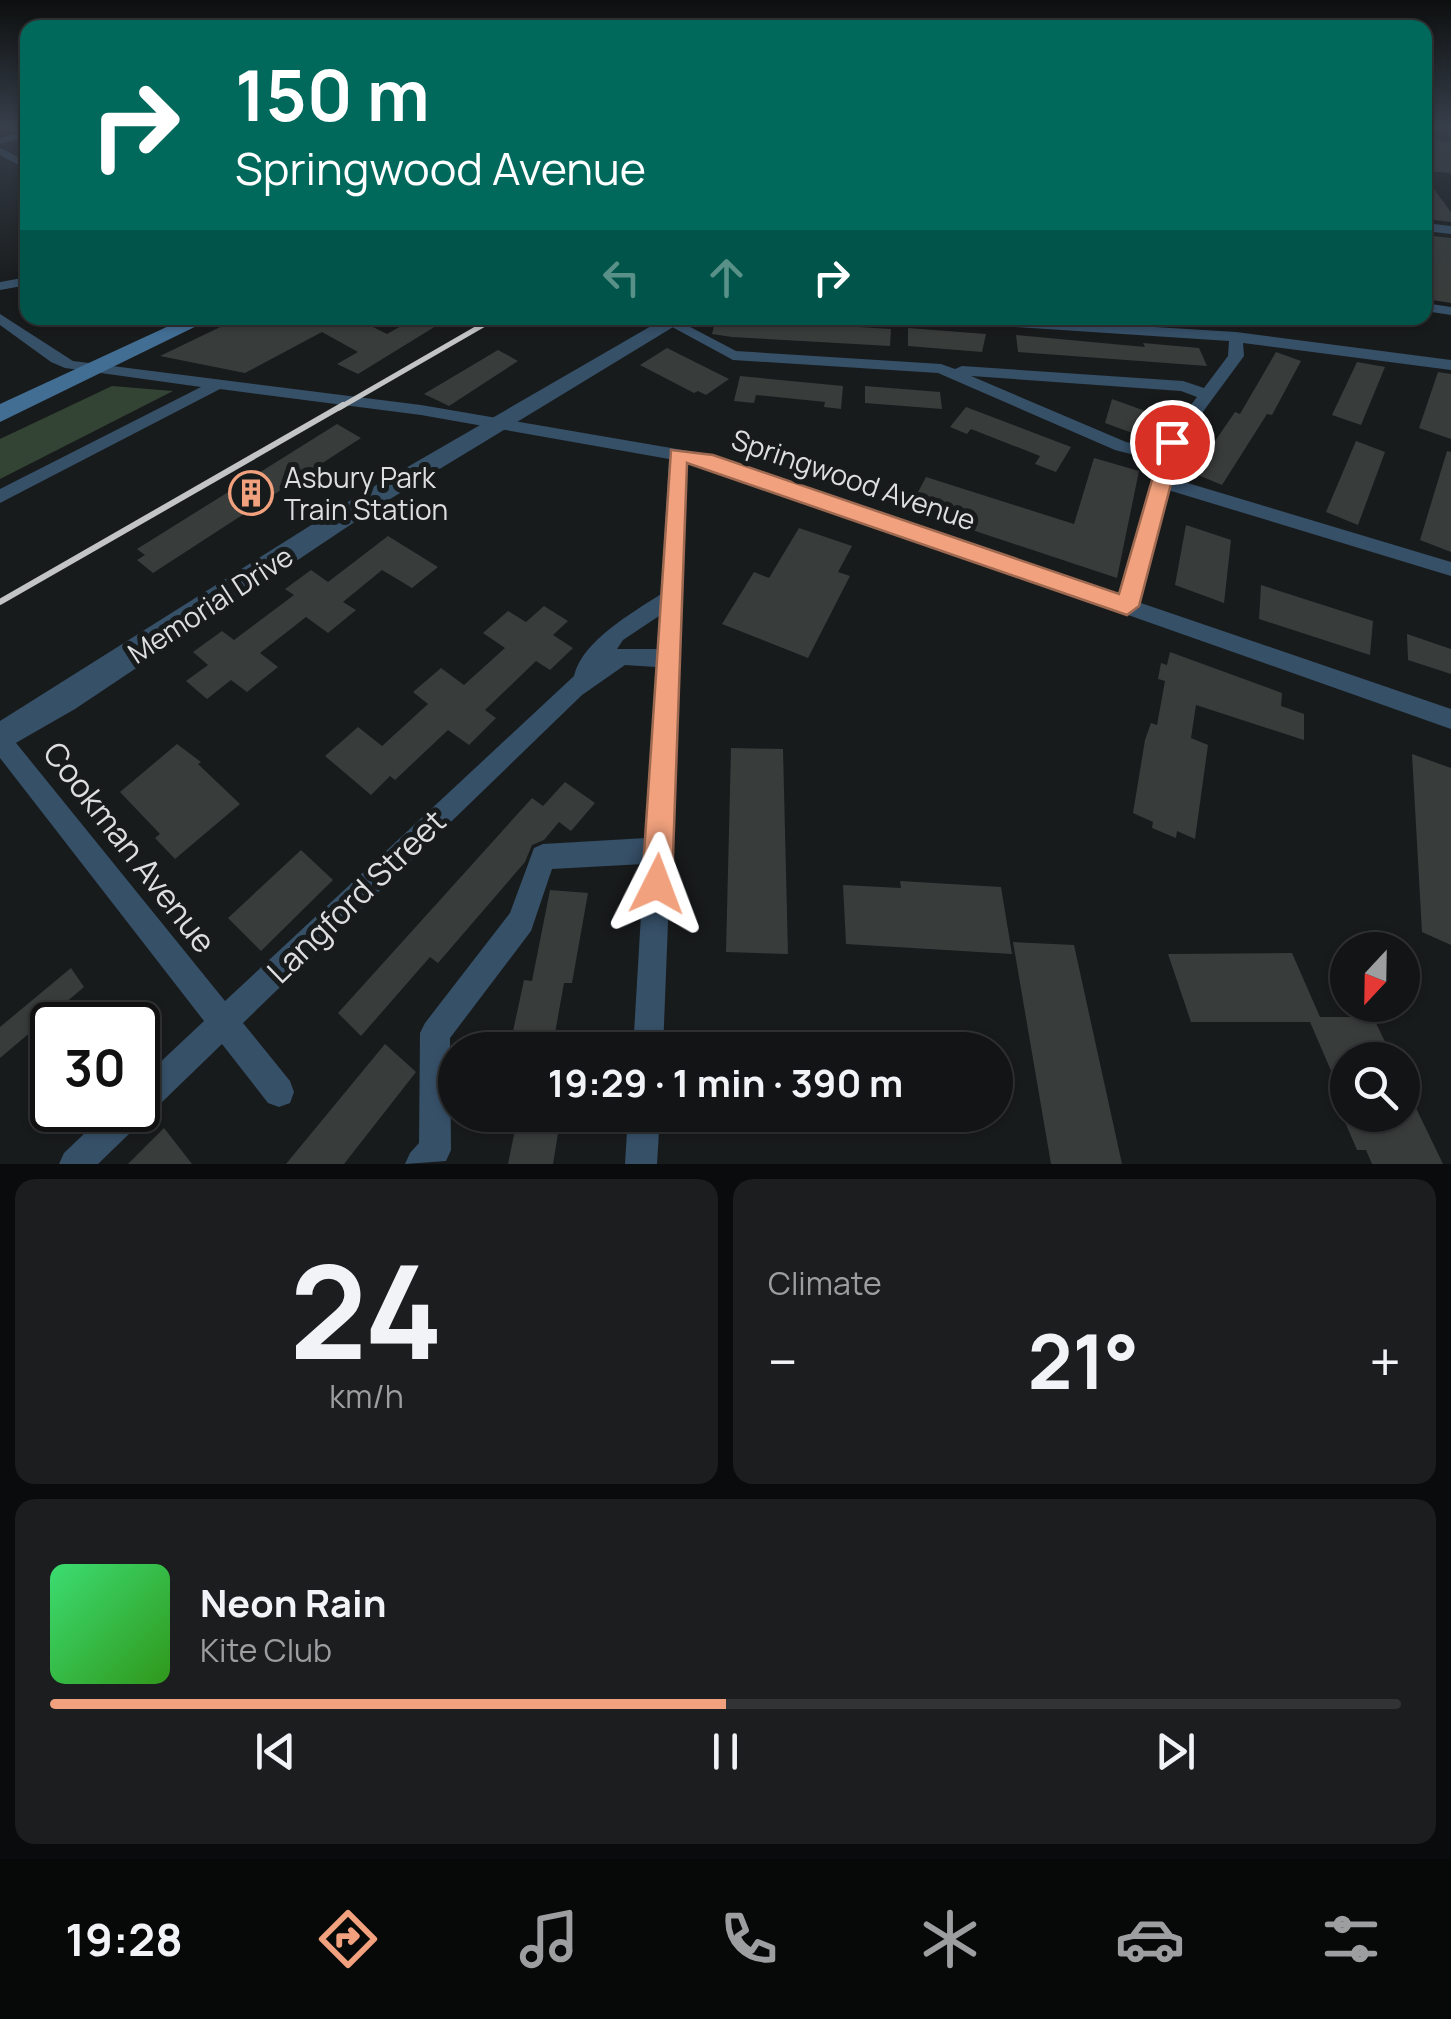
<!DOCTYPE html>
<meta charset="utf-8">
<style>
body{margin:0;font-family:Manrope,sans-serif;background:#1b1d1e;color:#f1f3f6;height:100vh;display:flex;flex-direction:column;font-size:38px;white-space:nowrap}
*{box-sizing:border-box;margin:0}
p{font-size:32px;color:#9c9ea0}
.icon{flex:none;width:55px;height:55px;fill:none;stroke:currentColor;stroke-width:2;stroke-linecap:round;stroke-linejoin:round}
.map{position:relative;height:1164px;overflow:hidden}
.panel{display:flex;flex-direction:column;gap:15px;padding:15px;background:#0a0b0c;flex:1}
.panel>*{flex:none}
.hud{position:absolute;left:20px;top:20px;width:1412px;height:305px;border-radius:20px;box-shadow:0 2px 8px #0004,0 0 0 2px #313334;background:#00695c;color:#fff;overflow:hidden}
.needle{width:65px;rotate:202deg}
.tools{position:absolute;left:1330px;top:932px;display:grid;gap:20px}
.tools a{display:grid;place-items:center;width:90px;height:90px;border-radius:50%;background:#121415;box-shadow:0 2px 8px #0004,0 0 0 2px #313334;font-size:50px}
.speed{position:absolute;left:30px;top:1002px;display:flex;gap:20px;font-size:50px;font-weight:700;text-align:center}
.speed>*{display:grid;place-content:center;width:130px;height:130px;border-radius:50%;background:#121415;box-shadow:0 2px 8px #0004,0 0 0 2px #313334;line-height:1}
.speed .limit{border:5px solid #111;border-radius:15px;background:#fff;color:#111}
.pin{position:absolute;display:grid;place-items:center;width:85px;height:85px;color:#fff;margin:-42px;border:5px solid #fff;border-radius:50%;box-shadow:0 2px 10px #0007}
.me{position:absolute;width:110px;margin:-55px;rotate:3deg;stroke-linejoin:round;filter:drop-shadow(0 0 8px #0008)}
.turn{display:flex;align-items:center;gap:35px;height:210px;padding:0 50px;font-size:45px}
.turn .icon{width:130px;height:130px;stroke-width:2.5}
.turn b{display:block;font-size:70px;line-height:85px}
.lanes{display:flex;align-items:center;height:95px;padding:0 50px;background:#0003;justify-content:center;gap:50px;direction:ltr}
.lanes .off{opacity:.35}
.big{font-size:75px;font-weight:700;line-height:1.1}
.panel .widget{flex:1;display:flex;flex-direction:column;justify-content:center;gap:15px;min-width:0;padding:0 35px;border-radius:20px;background:#1b1d1e}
.panel .dial{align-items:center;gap:0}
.dial b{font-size:130px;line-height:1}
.song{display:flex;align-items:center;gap:30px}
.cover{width:120px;height:120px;border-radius:15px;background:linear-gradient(135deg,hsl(140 70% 55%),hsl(110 70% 35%))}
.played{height:10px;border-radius:5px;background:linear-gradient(90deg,#f1a17d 50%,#313334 50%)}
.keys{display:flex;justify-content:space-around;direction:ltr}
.heat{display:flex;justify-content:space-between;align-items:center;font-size:55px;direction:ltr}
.panel .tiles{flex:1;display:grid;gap:15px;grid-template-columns:1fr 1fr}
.widget:last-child{grid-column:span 2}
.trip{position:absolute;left:438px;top:1032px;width:575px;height:100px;border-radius:50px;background:#121415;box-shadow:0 2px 8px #0004,0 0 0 2px #313334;font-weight:700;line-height:100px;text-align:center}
.dock{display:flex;height:160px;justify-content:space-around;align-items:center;background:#070808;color:#9c9ea0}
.dock .icon{width:70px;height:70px}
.dock .active{color:#f1a17d}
.dock b{font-size:45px;color:#f1f3f6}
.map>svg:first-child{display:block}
.green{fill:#344434}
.building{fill:#383c3b}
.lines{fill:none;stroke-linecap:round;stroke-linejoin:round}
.minor{fill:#365068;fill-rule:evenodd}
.tertiary{fill:#365068;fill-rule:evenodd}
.secondary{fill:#436e94;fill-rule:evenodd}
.rail-far1{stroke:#c2c4c5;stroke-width:5}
.rail{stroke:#c2c4c5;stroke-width:6}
.route{fill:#f1a17d;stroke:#9d6951;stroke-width:2.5}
.labels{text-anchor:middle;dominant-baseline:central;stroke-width:10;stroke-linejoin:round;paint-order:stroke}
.poi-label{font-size:28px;fill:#dcdedf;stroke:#181b1c;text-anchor:start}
.street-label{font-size:28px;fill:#dcdedf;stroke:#181b1c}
.near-street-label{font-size:32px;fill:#dcdedf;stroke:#181b1c}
</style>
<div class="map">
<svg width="1451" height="1164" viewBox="0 0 1451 1164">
<rect width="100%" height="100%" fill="#181b1c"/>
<polygon class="green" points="112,386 173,391 0,479 0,439"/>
<g class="building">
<polygon points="1425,139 1451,142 1451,173 1425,171"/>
<polygon points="1425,177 1451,212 1451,222 1425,219"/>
<polygon points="1425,235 1451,238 1451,303 1425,299"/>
<polygon points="239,318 355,318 387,334 415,318 449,318 358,374 337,364 358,352 322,332 245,373 160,356"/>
<polygon points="716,318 891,329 890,346 732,337 712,334"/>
<polygon points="908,328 986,334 982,352 908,346"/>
<polygon points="1016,335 1145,347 1143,343 1199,348 1207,366 1018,352"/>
<polygon points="667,348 729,379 706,395 698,391 694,393 640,365"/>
<polygon points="498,350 518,361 449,406 424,394"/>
<polygon points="1276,352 1301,361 1272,415 1267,414 1222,485 1193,473 1235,412 1240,414"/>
<polygon points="1357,362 1385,367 1361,425 1332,415"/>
<polygon points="1438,372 1451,374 1451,439 1419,428"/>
<polygon points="740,376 843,386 841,409 824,407 825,402 756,395 754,403 734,401"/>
<polygon points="865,386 940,392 942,409 865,403"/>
<polygon points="1112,399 1151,413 1148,418 1156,421 1146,438 1105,423"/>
<polygon points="966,407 1071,447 1056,472 1035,464 1040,456 971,429 967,434 950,427"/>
<polygon points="337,424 361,438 153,573 137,560 145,555 137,549"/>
<polygon points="1356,441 1385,452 1358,525 1326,512"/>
<polygon points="1447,451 1451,452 1451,552 1420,540"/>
<polygon points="1094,458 1139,471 1117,578 909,509 926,477 1074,524"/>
<polygon points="1186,525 1231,540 1224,603 1175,585"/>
<polygon points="799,528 852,546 838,572 850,576 808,658 722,624 754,572 769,578"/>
<polygon points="388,536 438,567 412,588 382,570 343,602 356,610 328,633 306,617 260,653 278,667 247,692 231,680 207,699 186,681 208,665 193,652 222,631 234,640 294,595 285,589 311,570 328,582"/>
<polygon points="1261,585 1373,621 1370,655 1259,619"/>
<polygon points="544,606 568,621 553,635 573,648 550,670 536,661 485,710 496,718 469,745 448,730 395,780 390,776 371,795 325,756 358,727 382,746 428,704 413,692 441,668 464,685 505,648 483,633 508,611 526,622"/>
<polygon points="1407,634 1451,649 1451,674 1408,660"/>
<polygon points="1170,652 1282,693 1281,706 1304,714 1304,740 1196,705 1191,738 1208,745 1195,839 1177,831 1176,838 1152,828 1153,822 1133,813 1145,740 1151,723 1157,725 1165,681 1158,679 1161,663 1167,665"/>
<polygon points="177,744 201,762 198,764 240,804 175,859 155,838 160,834 120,792"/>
<polygon points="731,748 783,749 788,954 726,952"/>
<polygon points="1412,754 1451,768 1451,945 1422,932"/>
<polygon points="565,782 595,803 571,831 559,822 544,840 532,845 525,862 438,963 430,957 361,1036 338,1013 532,798 543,806"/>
<polygon points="301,850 333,880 261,951 228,918"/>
<polygon points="900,881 1001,887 1012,954 846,944 843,885 901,888"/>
<polygon points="550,890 588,893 572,983 564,983 552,1050 509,1050 524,980 532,981"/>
<polygon points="1013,942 1074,945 1122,1164 1051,1164"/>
<polygon points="1292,953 1320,1017 1373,1017 1394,1060 1348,1060 1348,1110 1310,1022 1191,1022 1168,954"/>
<polygon points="71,968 84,987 0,1058 0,1027"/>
<polygon points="385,1044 416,1072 344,1164 286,1164"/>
<polygon points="1402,1079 1443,1164 1372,1164 1366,1150 1357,1150 1342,1115 1402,1115"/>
<polygon points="518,1115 561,1115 553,1164 508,1164"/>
<polygon points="164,1128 192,1164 128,1164"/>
</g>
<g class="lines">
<g class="minor">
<polygon points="28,130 28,136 0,144 0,138"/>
<polygon points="0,148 28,162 28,170 0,155"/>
<polygon points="1425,223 1451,226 1451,234 1425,231"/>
<polygon points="28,277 28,285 0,290 0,282"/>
<polygon points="1425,303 1451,307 1451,315 1425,311"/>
<path d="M0,314L73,361L421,405L706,454L1120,595L1158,461L1115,450L938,373L733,360L663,322L675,319L736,351L941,364L955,369L962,366L1183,381L1204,388L1228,356L1229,341L939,322L932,318H1006L1236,332L1451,360V370L1243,343L1244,356L1180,443L1171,478L1451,562V576L1168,490L1138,602L1451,709V729L703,465L686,462L663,1050H633L644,864L552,869L531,931L450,1038L451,1150L446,1161L405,1164L410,1153L419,1143L420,1033L425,1023L510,913L534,848L543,844L646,838L656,667L625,665L582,695L243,1023L290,1081L294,1092L290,1103L279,1107L268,1103L222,1044L98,1164H59L64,1153L109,1110H138V1083L204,1021L0,758V730L8,733L225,1001L574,676C582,641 632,613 661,594L669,459L421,415L220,389L0,503V489L201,387L65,368L51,362L0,325ZM971,376L1181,391L1197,397L1166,438L1161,450L1126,442ZM659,616L657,649H617L623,640Z"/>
<polygon points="628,1115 660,1115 657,1164 625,1164"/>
</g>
<polygon class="tertiary" points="665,318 688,318 377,507 75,709 0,752 0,721 359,495"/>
<polygon class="secondary" points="186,318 213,318 0,422 0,404"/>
<polyline class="rail-far1" points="339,408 495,318"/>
<polyline class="rail" points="0,602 343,405"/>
</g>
<linearGradient id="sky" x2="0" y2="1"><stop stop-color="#0d0f0f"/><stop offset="0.44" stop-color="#373f4b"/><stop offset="1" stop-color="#373f4b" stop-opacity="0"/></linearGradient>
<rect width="1451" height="289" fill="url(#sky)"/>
<polygon class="route" points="1172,436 1182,442 1139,606 1127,615 687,463 672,884 668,894 657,899 646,894 642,884 671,450 713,455 1119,594 1163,442"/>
<defs>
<g id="building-ring" transform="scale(2.25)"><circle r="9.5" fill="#181b1c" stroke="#f1a17d" stroke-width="1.5"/><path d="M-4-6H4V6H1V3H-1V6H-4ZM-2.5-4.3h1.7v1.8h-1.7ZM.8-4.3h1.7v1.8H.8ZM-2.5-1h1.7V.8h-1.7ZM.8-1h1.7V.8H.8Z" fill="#f1a17d"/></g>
</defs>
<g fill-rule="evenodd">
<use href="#building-ring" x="251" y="493"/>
</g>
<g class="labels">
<g class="poi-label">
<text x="284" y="477">Asbury Park<tspan x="284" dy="32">Train Station</tspan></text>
</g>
<g class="street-label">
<text transform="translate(854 479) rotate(19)">Springwood Avenue</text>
<text transform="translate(210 604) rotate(-33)">Memorial Drive</text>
</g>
<g class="near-street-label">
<text transform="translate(130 847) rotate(52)">Cookman Avenue</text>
<text transform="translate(356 896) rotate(-44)">Langford Street</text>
</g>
</g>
</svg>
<div class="tools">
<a><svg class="needle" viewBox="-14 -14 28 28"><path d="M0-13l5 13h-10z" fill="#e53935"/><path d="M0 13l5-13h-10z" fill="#9c9ea0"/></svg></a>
<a><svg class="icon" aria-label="search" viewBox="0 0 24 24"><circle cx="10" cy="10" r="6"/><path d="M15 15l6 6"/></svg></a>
</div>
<div class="speed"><div class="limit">30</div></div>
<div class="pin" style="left:1172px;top:442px;background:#d93025"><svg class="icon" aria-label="arrive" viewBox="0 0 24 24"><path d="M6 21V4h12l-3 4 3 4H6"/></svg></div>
<svg class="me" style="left:657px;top:884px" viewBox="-20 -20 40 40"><path d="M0-17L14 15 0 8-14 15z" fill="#f1a17d" stroke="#fff" stroke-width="4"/></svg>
<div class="trip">19:29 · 1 min · 390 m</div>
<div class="hud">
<div class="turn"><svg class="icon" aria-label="right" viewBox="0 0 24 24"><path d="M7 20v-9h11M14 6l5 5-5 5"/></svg><div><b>150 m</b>Springwood Avenue</div></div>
<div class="lanes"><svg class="icon off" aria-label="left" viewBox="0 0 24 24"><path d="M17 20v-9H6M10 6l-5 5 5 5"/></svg><svg class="icon off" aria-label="ahead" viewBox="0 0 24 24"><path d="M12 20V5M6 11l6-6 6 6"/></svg><svg class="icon" aria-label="right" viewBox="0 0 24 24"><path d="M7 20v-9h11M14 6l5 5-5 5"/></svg></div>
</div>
</div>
<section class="panel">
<div class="tiles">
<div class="widget dial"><b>24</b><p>km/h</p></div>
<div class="widget"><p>Climate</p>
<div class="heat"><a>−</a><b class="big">21°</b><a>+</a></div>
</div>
<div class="widget">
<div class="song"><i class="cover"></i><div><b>Neon Rain</b><p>Kite Club</p></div></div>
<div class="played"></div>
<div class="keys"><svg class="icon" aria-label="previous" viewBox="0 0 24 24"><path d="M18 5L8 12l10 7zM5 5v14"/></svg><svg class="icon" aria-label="pause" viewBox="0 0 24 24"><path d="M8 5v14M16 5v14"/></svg><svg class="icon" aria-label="next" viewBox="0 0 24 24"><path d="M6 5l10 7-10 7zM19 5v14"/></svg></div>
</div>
</div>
</section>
<nav class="dock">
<b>19:28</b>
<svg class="icon active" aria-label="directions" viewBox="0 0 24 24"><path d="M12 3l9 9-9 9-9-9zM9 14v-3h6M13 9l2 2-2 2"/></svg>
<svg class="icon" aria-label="music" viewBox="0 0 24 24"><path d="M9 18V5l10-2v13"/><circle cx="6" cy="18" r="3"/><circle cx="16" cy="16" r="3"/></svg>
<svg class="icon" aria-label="phone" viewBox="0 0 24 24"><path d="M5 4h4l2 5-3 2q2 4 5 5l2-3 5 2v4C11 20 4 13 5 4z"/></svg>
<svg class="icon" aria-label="climate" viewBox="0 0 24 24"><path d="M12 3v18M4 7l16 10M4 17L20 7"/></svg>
<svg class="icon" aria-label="car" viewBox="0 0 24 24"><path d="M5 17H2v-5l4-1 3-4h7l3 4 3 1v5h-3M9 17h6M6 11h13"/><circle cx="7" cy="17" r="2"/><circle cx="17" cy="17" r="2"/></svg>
<svg class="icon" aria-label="filters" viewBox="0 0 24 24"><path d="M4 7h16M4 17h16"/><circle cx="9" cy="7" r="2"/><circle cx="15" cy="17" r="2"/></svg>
</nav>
